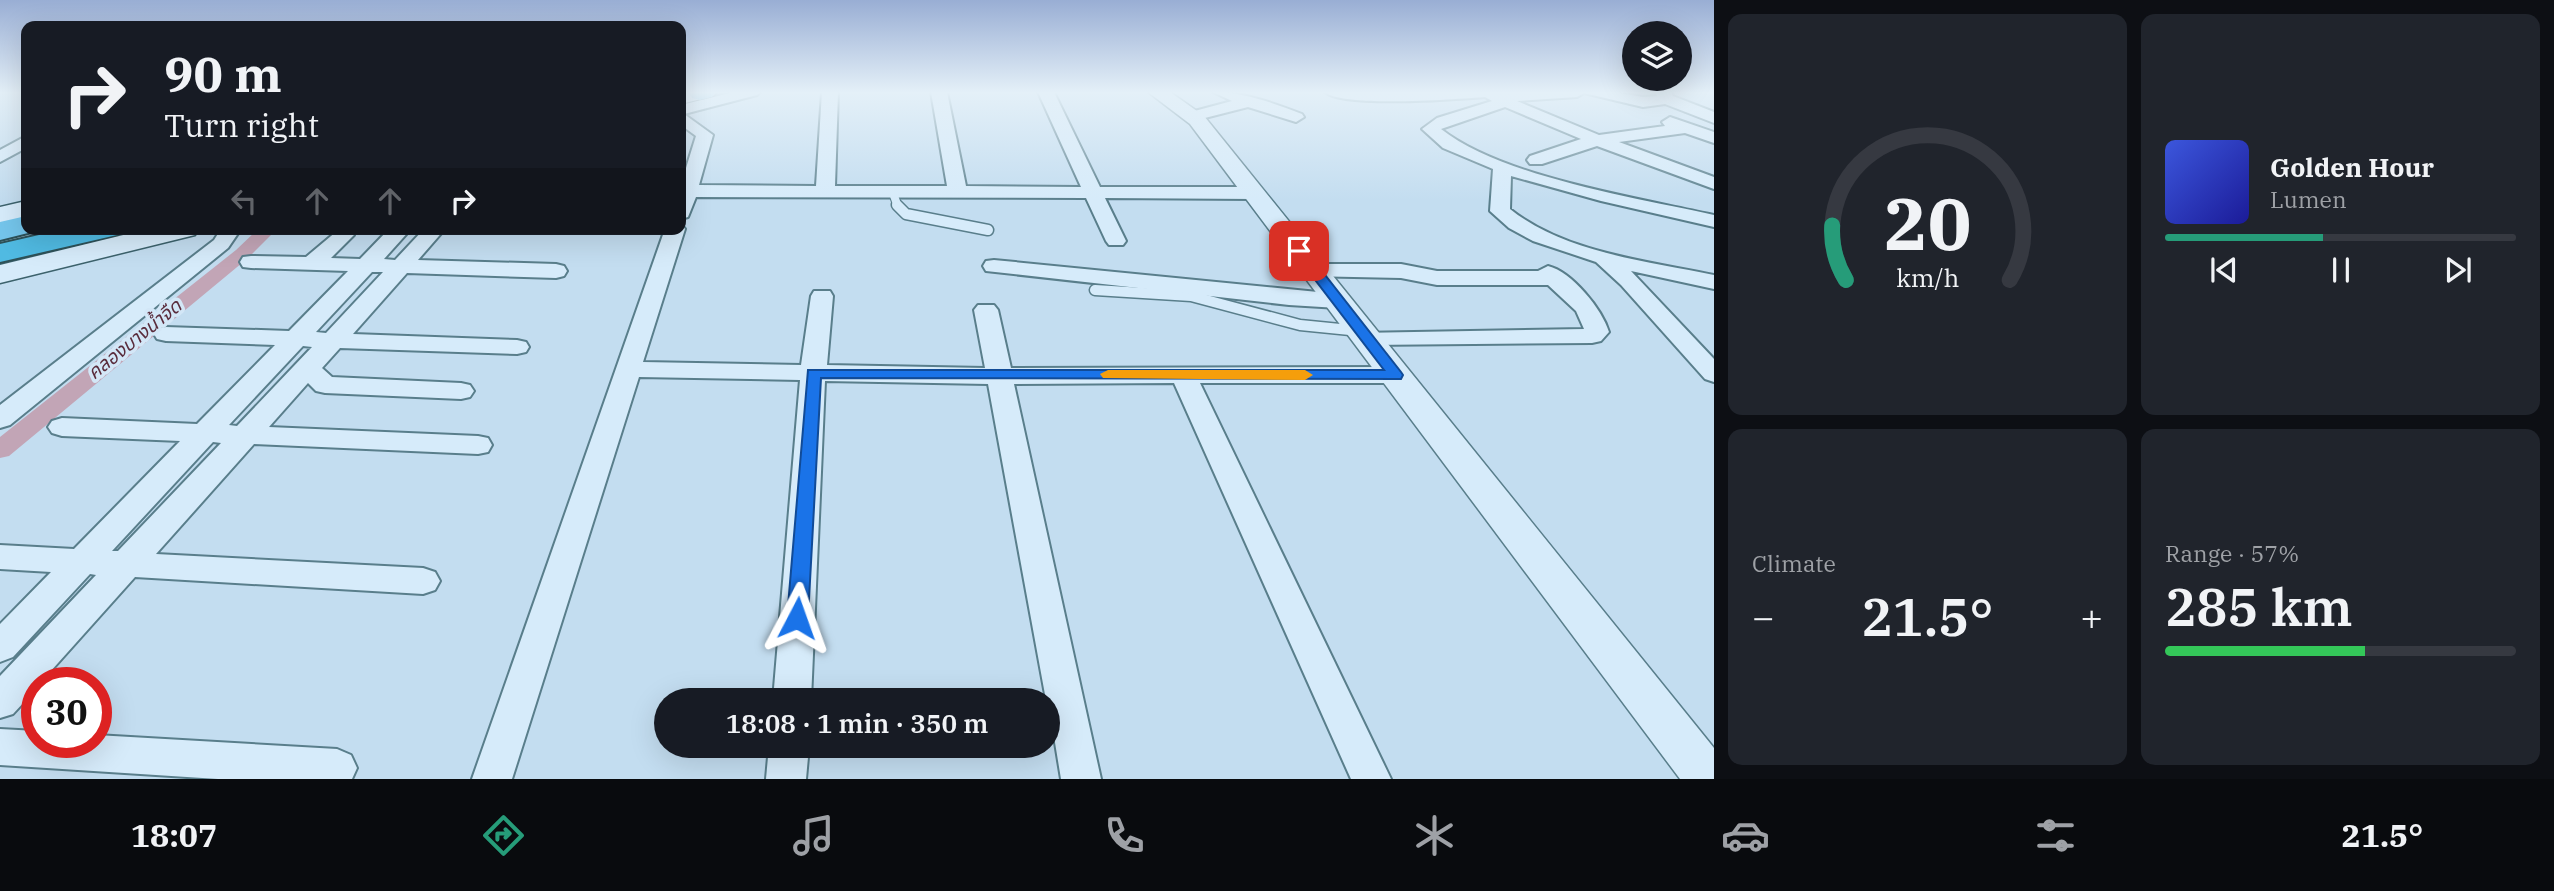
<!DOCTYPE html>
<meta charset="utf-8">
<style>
body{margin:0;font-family:"IBM Plex Serif","Noto Sans Thai",serif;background:#20242c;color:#f1f3f6;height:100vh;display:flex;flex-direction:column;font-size:26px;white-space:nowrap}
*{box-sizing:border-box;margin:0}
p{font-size:23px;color:#9ea1a6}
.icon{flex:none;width:38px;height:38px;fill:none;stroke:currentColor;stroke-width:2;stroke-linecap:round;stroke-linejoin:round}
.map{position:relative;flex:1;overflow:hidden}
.sheet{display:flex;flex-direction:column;gap:14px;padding:14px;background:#0d0f14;width:840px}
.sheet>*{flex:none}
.guide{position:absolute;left:21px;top:21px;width:665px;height:214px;border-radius:14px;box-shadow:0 7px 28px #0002;background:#171b24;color:#f1f3f6;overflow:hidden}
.controls{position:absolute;left:1622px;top:21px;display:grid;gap:14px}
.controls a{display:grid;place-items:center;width:70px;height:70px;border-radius:50%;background:#171b24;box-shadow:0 7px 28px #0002;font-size:35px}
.speed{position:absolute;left:21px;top:667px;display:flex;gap:14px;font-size:35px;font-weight:700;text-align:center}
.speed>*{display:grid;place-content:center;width:91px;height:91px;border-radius:50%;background:#171b24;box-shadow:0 7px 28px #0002;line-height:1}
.speed .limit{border:10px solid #d22;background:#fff;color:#111}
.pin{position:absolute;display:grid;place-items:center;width:60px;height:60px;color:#fff;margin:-30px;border-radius:14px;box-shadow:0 4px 10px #0006}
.me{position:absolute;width:77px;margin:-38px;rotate:4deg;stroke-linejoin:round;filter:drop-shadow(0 0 5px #0008)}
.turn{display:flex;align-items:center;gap:24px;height:147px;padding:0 28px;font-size:32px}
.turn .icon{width:91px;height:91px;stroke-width:2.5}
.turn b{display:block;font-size:49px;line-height:60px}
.lanes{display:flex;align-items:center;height:66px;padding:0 28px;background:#0003;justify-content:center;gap:35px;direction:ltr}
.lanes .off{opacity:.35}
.big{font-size:52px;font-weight:600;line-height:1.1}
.sheet .tile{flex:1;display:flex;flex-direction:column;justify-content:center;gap:10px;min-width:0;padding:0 24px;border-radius:14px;background:#20242c}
.sheet .dial{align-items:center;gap:0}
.dial svg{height:182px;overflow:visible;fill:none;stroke:#363941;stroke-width:7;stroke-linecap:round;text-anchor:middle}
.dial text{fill:#f1f3f6;stroke:none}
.song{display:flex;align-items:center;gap:21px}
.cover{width:84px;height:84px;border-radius:10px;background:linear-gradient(135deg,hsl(230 70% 55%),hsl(240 70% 35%))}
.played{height:7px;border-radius:4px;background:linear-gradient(90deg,#269c79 45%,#363941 45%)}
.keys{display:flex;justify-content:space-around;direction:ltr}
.heat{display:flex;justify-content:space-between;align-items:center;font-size:38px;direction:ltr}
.charge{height:10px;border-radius:5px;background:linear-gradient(90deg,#34c759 57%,#363941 0)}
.sheet .tiles{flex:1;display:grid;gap:14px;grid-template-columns:repeat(2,1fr)}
.trip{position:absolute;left:654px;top:688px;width:406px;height:70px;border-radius:35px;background:#171b24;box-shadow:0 7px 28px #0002;font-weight:600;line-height:70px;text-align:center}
.tabs{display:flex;height:112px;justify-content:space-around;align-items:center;background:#090b0e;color:#9ea1a6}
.tabs .icon{width:49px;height:49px}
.tabs .active{color:#269c79}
.tabs b{font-size:32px;color:#f1f3f6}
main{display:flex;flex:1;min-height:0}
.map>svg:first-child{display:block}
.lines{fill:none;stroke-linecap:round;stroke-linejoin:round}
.canal{fill:#c2a5b6;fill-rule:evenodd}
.service-far1-casing{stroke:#597e8b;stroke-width:10}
.service-casing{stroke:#597e8b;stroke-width:13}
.minor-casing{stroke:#597e8b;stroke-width:4}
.tertiary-casing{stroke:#597e8b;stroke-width:3}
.secondary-casing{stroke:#3c626c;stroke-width:3}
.trunk-casing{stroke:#2d5158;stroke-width:4}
.motorway-casing{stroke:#2d5158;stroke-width:4}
.service-far1{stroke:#d6ebfa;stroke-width:8}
.service{stroke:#d6ebfa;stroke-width:10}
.minor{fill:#d6ebfa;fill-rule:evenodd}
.tertiary{fill:#d6ebfa;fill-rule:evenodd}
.secondary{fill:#d6ebfa;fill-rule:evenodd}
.trunk{fill:#74c5eb;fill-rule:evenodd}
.motorway{fill:#50bae2;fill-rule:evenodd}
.route{fill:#1a73e8;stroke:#114b97;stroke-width:2}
.slow{fill:#f59e0b}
.labels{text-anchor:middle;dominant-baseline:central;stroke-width:7;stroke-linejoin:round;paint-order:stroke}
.water-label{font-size:19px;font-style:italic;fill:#5a2c3c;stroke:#d3e7f7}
</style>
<main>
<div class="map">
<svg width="1714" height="779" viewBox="0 0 1714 779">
<rect width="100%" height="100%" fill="#c3ddf0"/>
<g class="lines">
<polygon class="canal" points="258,229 277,229 248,258 9,456 0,458 0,437 236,250"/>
<g class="service-far1-casing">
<polyline id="service-far1" points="893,193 898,207"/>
</g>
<g class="service-casing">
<g id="service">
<polyline points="897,205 906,214 988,230"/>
<polyline points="1095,290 1191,296 1300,325 1360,331"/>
</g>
</g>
<g class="minor-casing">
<g id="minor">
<polygon points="734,92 760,92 757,95 684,114 713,135 699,185 816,186 822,92 838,92 835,186 947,186 931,92 947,92 966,186 1081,187 1038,92 1054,92 1100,187 1254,187 1263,193 1254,199 1105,198 1126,241 1123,245 1109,245 1106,241 1086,198 696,197 688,217 681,219 681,184 696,136 681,125 681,105"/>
<polygon points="1149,92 1166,92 1158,97"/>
<path d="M1213,92C1244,92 1273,103 1302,114L1304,117L1296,122L1248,107L1193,121L1187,119L1185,116L1187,113L1232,101Z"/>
<path d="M1325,92H1614L1643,97L1657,96L1655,92H1671L1673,96L1714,112V123L1665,104L1643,107L1584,93L1577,97L1517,101L1599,135L1665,126L1662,122L1670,117L1714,132V143L1685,133L1619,142L1714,177V189L1597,146L1542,164H1530L1527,160L1530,156L1581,139L1505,107L1441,129C1502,177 1637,198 1714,215V227L1601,201L1511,176L1510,209C1565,253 1647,261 1714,275V289L1631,271L1714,359V382L1705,379L1621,285L1596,262L1533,241L1509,228L1490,211L1493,169L1443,148L1422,129L1437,118L1492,101L1485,97C1458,99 1342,108 1325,92Z"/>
<polygon points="26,136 26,148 0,162 0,150"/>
<polygon points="681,224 685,229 643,362 801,365 811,296 814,291 830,291 833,296 827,365 985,368 974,310 978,305 994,305 998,310 1011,368 1396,367 1405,370 1409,375 1405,380 1396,383 1200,383 1391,779 1351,779 1174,383 1014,384 1101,779 1061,779 1048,700 1046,700 988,384 825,381 811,700 773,700 800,380 639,377 512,779 472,779 665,229 681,229"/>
<polygon points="221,229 241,229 228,248 10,425 0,428 0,405 214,240"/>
<path d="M342,229L351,231L354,235L331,258L360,259L389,229H411L384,259L395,260L424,229H445L418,260L556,264L564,266L567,271L564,276L556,278L407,273L353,334L517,340L526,342L529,347L526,352L517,354L340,348L322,368L332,377L461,383L470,385L474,391L470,397L461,399L325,393L316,391L308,383L269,427L478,436L488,438L492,445L488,452L478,454L254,444L156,554L423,568L435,572L440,581L435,590L423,594L135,577L41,682H37V688L13,714L0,718V676L96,575L90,574L13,657L0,662V624L51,572L0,569V545L74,549L180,441L62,436L52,433L48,427L52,421L62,418L197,424L275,345L166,341L157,339L154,334L157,329L166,327L289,331L348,271L251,268L243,267L240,262L243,257L251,256L306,257L337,231ZM372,272H383L326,333L316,332ZM303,346L312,347L237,426L229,425ZM213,442L221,443L118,551H112Z"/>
<polygon points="994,260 1338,294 1346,296 1349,301 1346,306 1338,308 1289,305 986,271 983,266 986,261"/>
<path d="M1314,264H1401L1437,271H1538L1548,266C1572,272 1602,309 1609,332L1601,341L1592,343L1367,345L1358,343L1355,338L1358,333L1584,329L1576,311L1548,285H1437L1401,278L1306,276L1303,271L1306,266Z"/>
<polygon points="0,729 37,731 37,742 96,742 96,735 337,749 351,755 357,768 352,779 218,779 0,765"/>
<polygon points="769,746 809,746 806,779 766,779"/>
</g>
</g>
<g class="tertiary-casing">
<polygon id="tertiary" points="1148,92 1170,92 1204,116 1714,748 1714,779 1680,779 1190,124"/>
</g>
<g class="secondary-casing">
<g id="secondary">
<polygon points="681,92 717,92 713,96 681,104"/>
<polygon points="26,201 26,217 0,223 0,207"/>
<polygon points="148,229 199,229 195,235 0,283 0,265"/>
</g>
</g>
<g class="trunk-casing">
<g id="trunk">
<polygon points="715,92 712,97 700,100 692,98 689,93"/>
<polygon points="26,216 26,229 38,229 36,231 0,240 0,222"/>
</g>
</g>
<g class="motorway-casing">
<polygon id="motorway" points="65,229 121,229 117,235 0,262 0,244"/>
</g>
<use href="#service-far1" class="service-far1"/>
<use href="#service" class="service"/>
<use href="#minor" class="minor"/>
<use href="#tertiary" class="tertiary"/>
<use href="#secondary" class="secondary"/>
<use href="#trunk" class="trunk"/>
<use href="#motorway" class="motorway"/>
</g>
<linearGradient id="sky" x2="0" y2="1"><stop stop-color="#99aed4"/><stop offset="0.46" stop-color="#e4f0f8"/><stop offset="1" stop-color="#e4f0f8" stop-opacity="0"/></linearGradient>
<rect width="1714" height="201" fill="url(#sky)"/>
<polygon class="route" points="1299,247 1304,248 1401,372 1403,375 1401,379 821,378 808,618 805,624 797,627 790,624 787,618 808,370 1384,370 1293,251"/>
<polygon class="slow" points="1108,370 1305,370 1313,375 1305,380 1103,378 1100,374"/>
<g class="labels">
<g class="water-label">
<text transform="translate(134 339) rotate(-39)">คลองบางน้ำจืด</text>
</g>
</g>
</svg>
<div class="controls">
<a><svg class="icon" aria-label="layers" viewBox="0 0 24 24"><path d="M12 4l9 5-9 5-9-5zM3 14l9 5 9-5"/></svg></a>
</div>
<div class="speed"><div class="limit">30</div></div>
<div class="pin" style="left:1299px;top:251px;background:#d93025"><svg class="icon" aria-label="arrive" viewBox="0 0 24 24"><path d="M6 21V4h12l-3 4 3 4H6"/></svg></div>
<svg class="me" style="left:797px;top:618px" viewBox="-20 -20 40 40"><path d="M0-17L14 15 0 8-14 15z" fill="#1a73e8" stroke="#fff" stroke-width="4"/></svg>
<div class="trip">18:08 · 1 min · 350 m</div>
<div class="guide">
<div class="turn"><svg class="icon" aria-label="right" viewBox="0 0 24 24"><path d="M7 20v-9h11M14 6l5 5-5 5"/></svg><div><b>90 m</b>Turn right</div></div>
<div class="lanes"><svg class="icon off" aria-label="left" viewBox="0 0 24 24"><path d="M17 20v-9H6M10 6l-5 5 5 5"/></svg><svg class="icon off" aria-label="ahead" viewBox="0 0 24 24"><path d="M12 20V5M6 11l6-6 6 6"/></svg><svg class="icon off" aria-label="ahead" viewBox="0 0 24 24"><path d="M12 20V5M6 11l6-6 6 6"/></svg><svg class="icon" aria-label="right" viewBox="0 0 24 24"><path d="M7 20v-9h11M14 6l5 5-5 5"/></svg></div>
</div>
</div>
<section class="sheet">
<div class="tiles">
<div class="tile dial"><svg viewBox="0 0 100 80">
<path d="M14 69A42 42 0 1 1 86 69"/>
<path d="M14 69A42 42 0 0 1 8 45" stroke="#269c79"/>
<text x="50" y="56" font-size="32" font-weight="700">20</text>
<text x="50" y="72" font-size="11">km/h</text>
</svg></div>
<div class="tile">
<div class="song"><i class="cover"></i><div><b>Golden Hour</b><p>Lumen</p></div></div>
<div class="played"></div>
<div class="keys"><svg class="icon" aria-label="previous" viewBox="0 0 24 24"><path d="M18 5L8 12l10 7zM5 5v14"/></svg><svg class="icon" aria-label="pause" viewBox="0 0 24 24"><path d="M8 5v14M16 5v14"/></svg><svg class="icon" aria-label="next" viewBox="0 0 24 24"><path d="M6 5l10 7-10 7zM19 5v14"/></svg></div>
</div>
<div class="tile"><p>Climate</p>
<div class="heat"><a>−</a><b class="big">21.5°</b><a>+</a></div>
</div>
<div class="tile"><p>Range · 57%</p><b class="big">285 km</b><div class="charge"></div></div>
</div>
</section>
</main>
<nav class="tabs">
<b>18:07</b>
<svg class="icon active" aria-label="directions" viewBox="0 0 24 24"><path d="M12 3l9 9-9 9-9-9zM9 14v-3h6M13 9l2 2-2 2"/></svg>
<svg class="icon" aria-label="music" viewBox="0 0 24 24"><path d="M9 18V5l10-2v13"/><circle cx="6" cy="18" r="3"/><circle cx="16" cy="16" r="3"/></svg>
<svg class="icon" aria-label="phone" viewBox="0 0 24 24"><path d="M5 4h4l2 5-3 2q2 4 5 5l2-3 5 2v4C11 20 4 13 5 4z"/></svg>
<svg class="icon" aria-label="climate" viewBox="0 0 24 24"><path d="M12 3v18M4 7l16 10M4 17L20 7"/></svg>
<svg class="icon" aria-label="car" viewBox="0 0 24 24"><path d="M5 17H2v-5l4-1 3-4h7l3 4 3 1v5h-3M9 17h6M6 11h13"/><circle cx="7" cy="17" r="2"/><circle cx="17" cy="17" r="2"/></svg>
<svg class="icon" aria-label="filters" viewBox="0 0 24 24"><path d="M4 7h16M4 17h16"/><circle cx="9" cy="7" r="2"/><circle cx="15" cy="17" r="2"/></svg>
<b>21.5°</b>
</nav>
